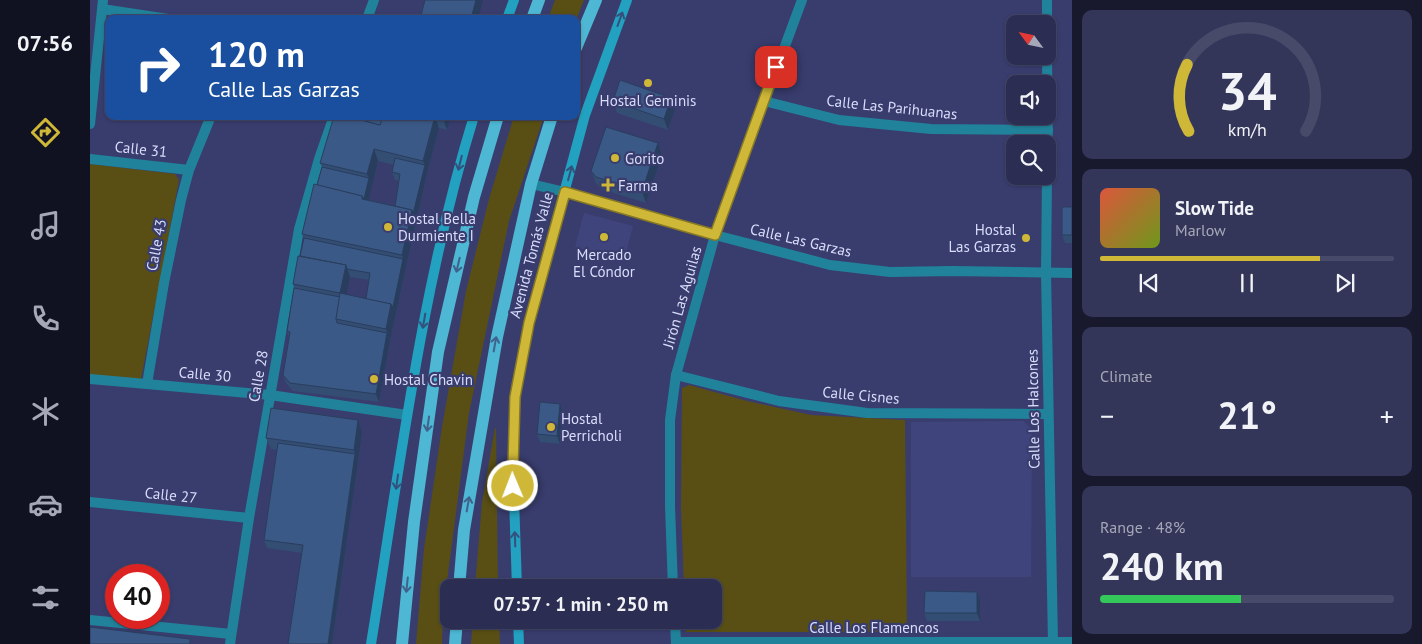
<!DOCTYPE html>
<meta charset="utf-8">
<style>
body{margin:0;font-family:"PT Sans",sans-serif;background:#333659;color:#f1f3f6;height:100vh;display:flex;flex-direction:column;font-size:19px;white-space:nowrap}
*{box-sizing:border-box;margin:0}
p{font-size:16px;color:#a6a8b8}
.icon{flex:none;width:28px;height:28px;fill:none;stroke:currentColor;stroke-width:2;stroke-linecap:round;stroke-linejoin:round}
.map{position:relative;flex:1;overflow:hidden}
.panel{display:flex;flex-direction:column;gap:10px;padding:10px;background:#18192d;width:350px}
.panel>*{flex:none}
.top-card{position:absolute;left:15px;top:15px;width:475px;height:105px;border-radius:10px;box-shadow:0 1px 4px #0004,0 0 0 1px #474a69;background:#1a4fa0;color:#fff;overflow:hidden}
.needle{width:32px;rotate:303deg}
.fabs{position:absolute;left:916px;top:15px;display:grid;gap:10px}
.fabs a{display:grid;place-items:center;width:50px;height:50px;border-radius:10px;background:#2b2e52;box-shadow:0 1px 4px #0004,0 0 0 1px #474a69;font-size:25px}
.speed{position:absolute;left:15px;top:564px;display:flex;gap:10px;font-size:25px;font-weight:700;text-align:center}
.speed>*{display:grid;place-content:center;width:65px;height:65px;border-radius:50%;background:#2b2e52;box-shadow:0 1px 4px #0004,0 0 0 1px #474a69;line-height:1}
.speed .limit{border:8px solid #d22;background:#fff;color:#111}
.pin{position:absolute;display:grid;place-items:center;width:42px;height:42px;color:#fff;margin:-21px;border-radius:10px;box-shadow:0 2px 8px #0006}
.me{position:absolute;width:55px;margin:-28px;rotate:359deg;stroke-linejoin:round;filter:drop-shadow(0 0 4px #0008)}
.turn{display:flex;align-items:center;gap:18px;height:105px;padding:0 20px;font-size:22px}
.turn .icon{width:65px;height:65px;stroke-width:2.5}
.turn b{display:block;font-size:35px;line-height:42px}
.big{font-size:38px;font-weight:700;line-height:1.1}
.panel .card{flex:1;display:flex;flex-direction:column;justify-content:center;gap:8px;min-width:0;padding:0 18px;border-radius:10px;background:#333659}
.panel .dial{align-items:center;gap:0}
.dial svg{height:130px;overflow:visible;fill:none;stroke:#474a69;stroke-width:7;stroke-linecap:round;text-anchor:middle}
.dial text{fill:#f1f3f6;stroke:none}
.song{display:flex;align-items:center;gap:15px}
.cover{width:60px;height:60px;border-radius:8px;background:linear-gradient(135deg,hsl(10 70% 55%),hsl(80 70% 35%))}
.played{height:5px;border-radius:2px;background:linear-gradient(90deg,#cfb837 75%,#474a69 75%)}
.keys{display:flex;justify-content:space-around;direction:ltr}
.heat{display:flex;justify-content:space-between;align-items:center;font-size:28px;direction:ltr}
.charge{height:8px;border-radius:4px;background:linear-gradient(90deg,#34c759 48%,#474a69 0)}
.trip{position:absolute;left:350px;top:579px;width:282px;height:50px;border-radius:10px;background:#2b2e52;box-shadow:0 1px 4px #0004,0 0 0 1px #474a69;font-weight:700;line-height:50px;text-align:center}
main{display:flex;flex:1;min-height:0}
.dock{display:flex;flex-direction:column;width:90px;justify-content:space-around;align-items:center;background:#111221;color:#a6a8b8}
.dock .icon{width:35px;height:35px}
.dock .on{color:#cfb837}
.dock b{font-size:22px;color:#f1f3f6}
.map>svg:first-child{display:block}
.built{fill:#40447c}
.green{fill:#594f15}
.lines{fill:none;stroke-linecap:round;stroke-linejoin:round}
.street{stroke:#21839b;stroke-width:10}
.secondary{stroke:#22a2c0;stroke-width:10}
.primary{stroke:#4db7d4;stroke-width:12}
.wall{fill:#334d73;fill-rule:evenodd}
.shaded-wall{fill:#293e5e}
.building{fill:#3b5986;stroke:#293e5e}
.oneway{stroke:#34517e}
.oneway2{stroke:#3f628d}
.route-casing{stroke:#877824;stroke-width:12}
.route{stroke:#cfb837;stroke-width:9}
.poi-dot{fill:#cfb837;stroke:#393d6e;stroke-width:2}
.labels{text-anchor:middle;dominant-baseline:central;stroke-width:4.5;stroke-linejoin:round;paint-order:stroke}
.poi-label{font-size:15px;fill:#d9ddfb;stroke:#393d6e;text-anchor:start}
.street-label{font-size:15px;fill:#d9ddfb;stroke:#393d6e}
</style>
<main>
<nav class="dock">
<b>07:56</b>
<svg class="icon on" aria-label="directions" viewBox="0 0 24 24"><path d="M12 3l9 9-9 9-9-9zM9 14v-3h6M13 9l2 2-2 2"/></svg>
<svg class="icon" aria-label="music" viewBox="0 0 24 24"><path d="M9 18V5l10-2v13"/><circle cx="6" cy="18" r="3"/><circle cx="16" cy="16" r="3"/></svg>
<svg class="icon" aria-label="phone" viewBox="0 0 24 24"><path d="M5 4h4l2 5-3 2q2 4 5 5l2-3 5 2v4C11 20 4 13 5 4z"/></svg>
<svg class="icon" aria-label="climate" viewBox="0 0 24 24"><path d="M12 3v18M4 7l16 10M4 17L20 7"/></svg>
<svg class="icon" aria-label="car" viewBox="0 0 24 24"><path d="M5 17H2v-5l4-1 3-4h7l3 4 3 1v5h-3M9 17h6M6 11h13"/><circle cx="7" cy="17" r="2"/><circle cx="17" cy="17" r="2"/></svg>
<svg class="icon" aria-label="filters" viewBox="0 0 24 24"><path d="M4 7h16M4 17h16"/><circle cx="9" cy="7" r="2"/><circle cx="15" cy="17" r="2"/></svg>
</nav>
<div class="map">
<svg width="982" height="644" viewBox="0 0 982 644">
<rect width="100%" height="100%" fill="#393d6e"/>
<g class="built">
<polygon points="494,213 543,226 534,260 485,247"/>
<polygon points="933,421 942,430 941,577 821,577 821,422"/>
</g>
<g class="green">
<polygon points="465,0 494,0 486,20 486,19 458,19"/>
<polygon points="424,116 454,116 419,221 379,413 353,612 352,644 326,644 334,549 352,427 376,291 399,199"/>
<polygon points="0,164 85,174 89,180 51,379 0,375"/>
<polygon points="599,385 657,401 721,415 815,420 817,632 596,632 596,620 624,620 624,588 594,587 591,509 592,388"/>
<polygon points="405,428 406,429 408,587 385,587 392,502"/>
<polygon points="383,620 409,620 410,644 381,644"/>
</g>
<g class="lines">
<g class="street">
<polyline points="957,0 957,24"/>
<polyline points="12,9 78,19"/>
<polyline points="277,19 284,0"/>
<polyline points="957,56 958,166"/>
<polyline points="674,101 749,120 841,129 958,130"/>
<polyline points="0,124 13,0"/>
<polyline points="0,159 99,170"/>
<polyline points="957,176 956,273 963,642"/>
<polyline points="441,184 475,192 625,235 740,265 800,272 863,271 982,273"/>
<polyline points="586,375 689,401 777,413 958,414"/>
<polyline points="0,379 180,395 317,415"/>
<polyline points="57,384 74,283 91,200 99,170 121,116"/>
<polyline points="0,502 159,518"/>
<polyline points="583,588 580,506 580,420 586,375 625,235 712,0"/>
<polyline points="0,620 141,634"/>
<polyline points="585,620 586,644"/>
<polyline points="586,642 982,642"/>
<polyline points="140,644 159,518 209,229 229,159 244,116"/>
</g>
<g class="secondary">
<polyline points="417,19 424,0"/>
<polyline points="427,588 423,467 425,397 439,323 495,115 537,0"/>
<polyline points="428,620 429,644"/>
<path d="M281,644C310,467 331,288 384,116"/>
</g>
<g class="primary">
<polyline points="442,19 449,0"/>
<polyline points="486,48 506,0"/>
<polyline points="369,588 374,530 407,337 441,184 462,116"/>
<polyline points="312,644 324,522 348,352 384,197 408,116"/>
<polyline points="365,644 367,620"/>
</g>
</g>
<g class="wall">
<polygon points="523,101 585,109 578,130 527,113"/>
<path d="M264,116H361L357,130L349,128L337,173L316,267L300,341L289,402L203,391L196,383L193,375L199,338L197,331L204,288L203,284L210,256L214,238L212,234L232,167L230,163L264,118ZM288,161L304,165L302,172L305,180L309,181L305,206L278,200ZM260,277L279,280L276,299L256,295Z"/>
<polygon points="568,143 572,155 556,203 511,189 506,183 501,171"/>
<polygon points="982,207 982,243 975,243 972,235"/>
<polygon points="470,404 473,412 470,444 450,442 447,434"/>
<polygon points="268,420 272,432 242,644 212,553 177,548 174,540 187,450 181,449 176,438"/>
<polygon points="887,592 890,600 890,621 837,621 834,613"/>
</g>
<g class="shaded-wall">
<polygon points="386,0 393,0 388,19 381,19"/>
<polygon points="581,98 585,109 578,130 574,119"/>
<polygon points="345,116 349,128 337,173 316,267 300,341 296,329 301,304 313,259 312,255 322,210 335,165 333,161"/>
<polygon points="353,116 361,116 357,130 353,118"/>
<polygon points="568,143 572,155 556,203 552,191"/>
<polygon points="284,149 288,161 282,186 277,174"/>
<polygon points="279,178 282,186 276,211 272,199"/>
<polygon points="256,265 260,277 252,321 250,293"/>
<polygon points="297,333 300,341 289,402 286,394"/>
<polygon points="470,404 473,412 470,444 467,436"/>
<polygon points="268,420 272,432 268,462 264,450"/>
<polygon points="265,454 268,462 242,644 238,644"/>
<polygon points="887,592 890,600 890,621 887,613"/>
</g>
<g class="building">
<polygon points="335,0 386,0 381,19 330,19"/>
<polygon points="530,80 581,98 574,119 523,101"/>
<polygon points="244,116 257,116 290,125 293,116 345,116 333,161 284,149 277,174 230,163"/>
<polygon points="264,116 293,116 290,125 264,118"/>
<polygon points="516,127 568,143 552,191 506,177 501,171"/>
<polygon points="305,158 335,165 323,214 322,210 305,206 310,174 302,172"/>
<polygon points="232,167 279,178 274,199 272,196 227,185"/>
<polygon points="224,184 272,196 272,199 322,210 312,255 212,234"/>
<rect x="972" y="207" width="10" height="28"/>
<polygon points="214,238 313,259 303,307 301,304 276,299 280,273 257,269 256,265 210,256"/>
<polygon points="208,256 256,265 250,293 203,284"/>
<polygon points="204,288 250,297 246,319 247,323 297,333 286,394 200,383 193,375 200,332 197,331"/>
<polygon points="250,293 301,304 296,329 246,319"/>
<polygon points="450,402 470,404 467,436 447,434"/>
<polygon points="181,408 268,420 264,450 176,438"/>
<polygon points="188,443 265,454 238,644 198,644 213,545 174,540"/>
<polygon points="835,591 887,592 887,613 834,613"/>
<polygon points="0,627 100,639 100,644 0,644"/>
</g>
<defs><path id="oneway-shaft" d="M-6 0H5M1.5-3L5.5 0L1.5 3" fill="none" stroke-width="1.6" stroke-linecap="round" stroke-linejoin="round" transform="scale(1.25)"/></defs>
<g class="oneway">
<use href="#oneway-shaft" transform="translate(530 19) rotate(-70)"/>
<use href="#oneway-shaft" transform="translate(370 163) rotate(104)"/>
<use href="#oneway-shaft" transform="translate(480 173) rotate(-75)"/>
<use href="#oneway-shaft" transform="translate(334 321) rotate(100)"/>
<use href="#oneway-shaft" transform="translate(307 482) rotate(98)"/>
<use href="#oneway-shaft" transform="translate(425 539) rotate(-92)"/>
</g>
<g class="oneway2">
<use href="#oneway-shaft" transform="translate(368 265) rotate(103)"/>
<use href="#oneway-shaft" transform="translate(405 344) rotate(-80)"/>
<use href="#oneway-shaft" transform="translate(338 424) rotate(98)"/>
<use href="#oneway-shaft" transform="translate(378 504) rotate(-80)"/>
<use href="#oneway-shaft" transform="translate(317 585) rotate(96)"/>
</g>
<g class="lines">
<g class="route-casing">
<polyline id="route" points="423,486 423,467 425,397 439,323 475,192 625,235 686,67"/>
</g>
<use href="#route" class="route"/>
</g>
<g class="poi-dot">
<circle cx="558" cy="83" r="5"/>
<circle cx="525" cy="158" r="5"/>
<path d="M515.5 177.5h5v5h5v5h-5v5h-5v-5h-5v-5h5z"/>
<circle cx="298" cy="227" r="5"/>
<circle cx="514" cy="237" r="5"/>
<circle cx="936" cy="238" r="5"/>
<circle cx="284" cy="379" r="5"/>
<circle cx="461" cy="427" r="5"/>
</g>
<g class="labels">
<g class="poi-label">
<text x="558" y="100" text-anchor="middle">Hostal Geminis</text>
<text x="535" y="158">Gorito</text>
<text x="528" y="185">Farma</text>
<text x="308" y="218">Hostal Bella<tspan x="308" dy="17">Durmiente I</tspan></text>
<text x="926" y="229" text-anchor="end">Hostal<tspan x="926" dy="17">Las Garzas</tspan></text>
<text x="514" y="254" text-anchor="middle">Mercado<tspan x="514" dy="17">El Cóndor</tspan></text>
<text x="294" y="379">Hostal Chavin</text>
<text x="471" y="418">Hostal<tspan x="471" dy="17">Perricholi</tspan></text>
</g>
<g class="street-label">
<text transform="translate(802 107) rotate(6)">Calle Las Parihuanas</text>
<text transform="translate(51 149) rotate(6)">Calle 31</text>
<text transform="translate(711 240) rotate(13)">Calle Las Garzas</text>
<text transform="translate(66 245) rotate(-79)">Calle 43</text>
<text transform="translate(441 255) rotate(-75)">Avenida Tomás Valle</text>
<text transform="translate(592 297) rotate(-74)">Jirón Las Aguilas</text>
<text transform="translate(115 374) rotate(5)">Calle 30</text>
<text transform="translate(168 376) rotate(-80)">Calle 28</text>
<text transform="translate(771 395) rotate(5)">Calle Cisnes</text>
<text transform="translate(943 409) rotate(-91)">Calle Los Halcones</text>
<text transform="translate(81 495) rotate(6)">Calle 27</text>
<text x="784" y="627">Calle Los Flamencos</text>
</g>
</g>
</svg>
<div class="fabs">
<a><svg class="needle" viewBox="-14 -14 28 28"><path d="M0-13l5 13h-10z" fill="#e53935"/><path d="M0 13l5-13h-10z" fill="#a6a8b8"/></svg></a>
<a><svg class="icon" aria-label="sound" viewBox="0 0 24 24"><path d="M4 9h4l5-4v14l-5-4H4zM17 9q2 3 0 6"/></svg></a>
<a><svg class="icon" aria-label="search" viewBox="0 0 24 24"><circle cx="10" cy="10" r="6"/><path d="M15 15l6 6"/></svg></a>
</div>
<div class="speed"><div class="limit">40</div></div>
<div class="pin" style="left:686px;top:67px;background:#d93025"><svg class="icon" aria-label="arrive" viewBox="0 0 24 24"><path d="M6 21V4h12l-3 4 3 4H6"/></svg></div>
<svg class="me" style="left:423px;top:486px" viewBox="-20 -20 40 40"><circle r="17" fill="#cfb837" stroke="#fff" stroke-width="3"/><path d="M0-11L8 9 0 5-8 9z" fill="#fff"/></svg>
<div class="trip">07:57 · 1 min · 250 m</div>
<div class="top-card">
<div class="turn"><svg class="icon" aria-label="right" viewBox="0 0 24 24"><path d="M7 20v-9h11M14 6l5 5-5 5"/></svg><div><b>120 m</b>Calle Las Garzas</div></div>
</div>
</div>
<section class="panel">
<div class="card dial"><svg viewBox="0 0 100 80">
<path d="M14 69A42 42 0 1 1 86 69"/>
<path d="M14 69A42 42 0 0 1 13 28" stroke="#cfb837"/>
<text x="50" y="56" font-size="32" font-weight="700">34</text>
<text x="50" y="72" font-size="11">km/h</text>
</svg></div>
<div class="card">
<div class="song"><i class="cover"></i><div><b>Slow Tide</b><p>Marlow</p></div></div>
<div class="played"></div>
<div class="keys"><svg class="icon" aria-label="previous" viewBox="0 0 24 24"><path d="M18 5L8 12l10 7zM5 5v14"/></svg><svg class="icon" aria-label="pause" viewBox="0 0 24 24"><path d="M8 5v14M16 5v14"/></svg><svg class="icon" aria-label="next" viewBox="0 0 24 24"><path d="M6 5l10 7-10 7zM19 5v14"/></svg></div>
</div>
<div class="card"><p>Climate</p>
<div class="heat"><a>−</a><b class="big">21°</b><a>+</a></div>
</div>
<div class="card"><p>Range · 48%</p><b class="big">240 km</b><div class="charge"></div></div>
</section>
</main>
